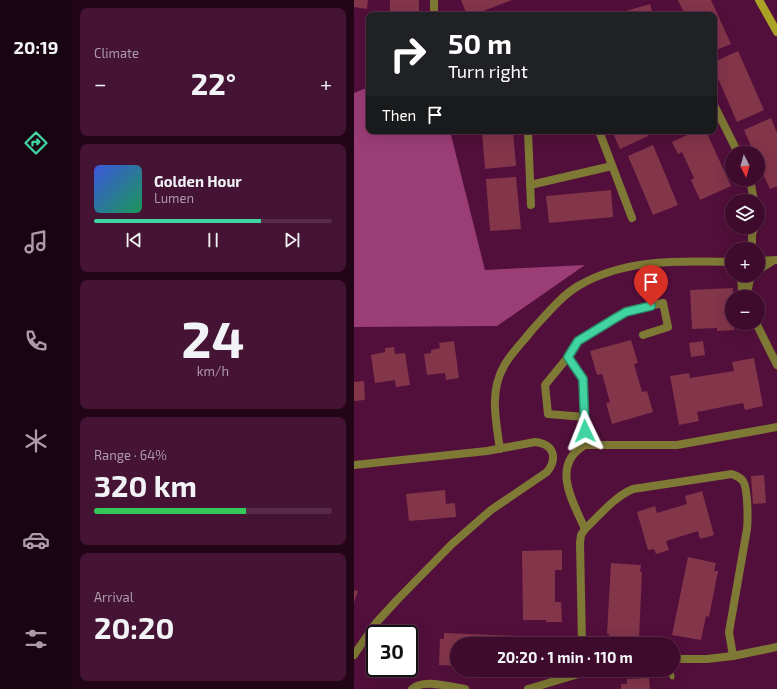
<!DOCTYPE html>
<meta charset="utf-8">
<style>
body{margin:0;font-family:"Exo 2",sans-serif;background:#451434;color:#f1f3f6;height:100vh;display:flex;flex-direction:column;font-size:15px;white-space:nowrap}
*{box-sizing:border-box;margin:0}
p{font-size:13px;color:#ad9ba9}
.icon{flex:none;width:22px;height:22px;fill:none;stroke:currentColor;stroke-width:2;stroke-linecap:round;stroke-linejoin:round}
.map{position:relative;flex:1;overflow:hidden}
.drawer{display:flex;flex-direction:column;gap:8px;padding:8px;background:#220618;width:282px}
.drawer>*{flex:none}
.hud{position:absolute;left:12px;top:12px;width:351px;height:122px;border-radius:8px;box-shadow:0 4px 16px #0002,0 0 0 1px #572b48;background:#202124;color:#fff;overflow:hidden}
.needle{width:26px;rotate:174deg}
.tools{position:absolute;left:371px;top:146px;display:grid;gap:8px}
.tools a{display:grid;place-items:center;width:40px;height:40px;border-radius:50%;background:#3e0b2c;box-shadow:0 4px 16px #0002,0 0 0 1px #572b48;font-size:20px}
.speed{position:absolute;left:12px;top:625px;display:flex;gap:8px;font-size:20px;font-weight:700;text-align:center}
.speed>*{display:grid;place-content:center;width:52px;height:52px;border-radius:50%;background:#3e0b2c;box-shadow:0 4px 16px #0002,0 0 0 1px #572b48;line-height:1}
.speed .limit{border:2px solid #111;border-radius:6px;background:#fff;color:#111}
.pin{position:absolute;display:grid;place-items:center;width:34px;height:34px;color:#fff;margin:-41px -17px;border-radius:50% 50% 50% 0;rotate:-45deg;box-shadow:0 0 4px #0007}
.pin .icon{rotate:45deg}
.me{position:absolute;width:44px;margin:-22px;rotate:358deg;stroke-linejoin:round;filter:drop-shadow(0 0 3px #0008)}
.turn{display:flex;align-items:center;gap:14px;height:84px;padding:0 16px;font-size:18px}
.turn .icon{width:52px;height:52px;stroke-width:2.5}
.turn b{display:block;font-size:28px;line-height:34px}
.then{display:flex;align-items:center;height:38px;padding:0 16px;background:#0003;gap:8px;font-size:15px}
.big{font-size:30px;font-weight:700;line-height:1.1}
.drawer .widget{flex:1;display:flex;flex-direction:column;justify-content:center;gap:6px;min-width:0;padding:0 14px;border-radius:8px;background:#451434}
.drawer .dial{align-items:center;gap:0}
.dial b{font-size:52px;line-height:1}
.song{display:flex;align-items:center;gap:12px}
.cover{width:48px;height:48px;border-radius:6px;background:linear-gradient(135deg,hsl(230 70% 55%),hsl(150 70% 35%))}
.played{height:4px;border-radius:2px;background:linear-gradient(90deg,#41d4a1 70%,#572b48 70%)}
.keys{display:flex;justify-content:space-around;direction:ltr}
.heat{display:flex;justify-content:space-between;align-items:center;font-size:22px;direction:ltr}
.charge{height:6px;border-radius:3px;background:linear-gradient(90deg,#34c759 64%,#572b48 0)}
.trip{position:absolute;left:96px;top:637px;width:230px;height:40px;border-radius:20px;background:#3e0b2c;box-shadow:0 4px 16px #0002,0 0 0 1px #572b48;font-weight:700;line-height:40px;text-align:center}
main{display:flex;flex:1;min-height:0}
.menu{display:flex;flex-direction:column;width:72px;justify-content:space-around;align-items:center;background:#190412;color:#ad9ba9}
.menu .icon{width:28px;height:28px}
.menu .on{color:#41d4a1}
.menu b{font-size:18px;color:#f1f3f6}
.map>svg:first-child{display:block}
.forest{fill:#9b3d77}
.building{fill:#83354a}
.lines{fill:none;stroke-linecap:round;stroke-linejoin:round}
.service{stroke:#7e7934;stroke-width:5}
.minor{stroke:#7e7934;stroke-width:8}
.secondary{stroke:#aaa224;stroke-width:8}
.route-casing{stroke:#2a8a69;stroke-width:10}
.route{stroke:#41d4a1;stroke-width:7}
</style>
<main>
<nav class="menu">
<b>20:19</b>
<svg class="icon on" aria-label="directions" viewBox="0 0 24 24"><path d="M12 3l9 9-9 9-9-9zM9 14v-3h6M13 9l2 2-2 2"/></svg>
<svg class="icon" aria-label="music" viewBox="0 0 24 24"><path d="M9 18V5l10-2v13"/><circle cx="6" cy="18" r="3"/><circle cx="16" cy="16" r="3"/></svg>
<svg class="icon" aria-label="phone" viewBox="0 0 24 24"><path d="M5 4h4l2 5-3 2q2 4 5 5l2-3 5 2v4C11 20 4 13 5 4z"/></svg>
<svg class="icon" aria-label="climate" viewBox="0 0 24 24"><path d="M12 3v18M4 7l16 10M4 17L20 7"/></svg>
<svg class="icon" aria-label="car" viewBox="0 0 24 24"><path d="M5 17H2v-5l4-1 3-4h7l3 4 3 1v5h-3M9 17h6M6 11h13"/><circle cx="7" cy="17" r="2"/><circle cx="17" cy="17" r="2"/></svg>
<svg class="icon" aria-label="filters" viewBox="0 0 24 24"><path d="M4 7h16M4 17h16"/><circle cx="9" cy="7" r="2"/><circle cx="15" cy="17" r="2"/></svg>
</nav>
<section class="drawer">
<div class="widget"><p>Climate</p>
<div class="heat"><a>−</a><b class="big">22°</b><a>+</a></div>
</div>
<div class="widget">
<div class="song"><i class="cover"></i><div><b>Golden Hour</b><p>Lumen</p></div></div>
<div class="played"></div>
<div class="keys"><svg class="icon" aria-label="previous" viewBox="0 0 24 24"><path d="M18 5L8 12l10 7zM5 5v14"/></svg><svg class="icon" aria-label="pause" viewBox="0 0 24 24"><path d="M8 5v14M16 5v14"/></svg><svg class="icon" aria-label="next" viewBox="0 0 24 24"><path d="M6 5l10 7-10 7zM19 5v14"/></svg></div>
</div>
<div class="widget dial"><b>24</b><p>km/h</p></div>
<div class="widget"><p>Range · 64%</p><b class="big">320 km</b><div class="charge"></div></div>
<div class="widget"><p>Arrival</p><b class="big">20:20</b></div>
</section>
<div class="map">
<svg width="423" height="689" viewBox="0 0 423 689">
<rect width="100%" height="100%" fill="#520f3b"/>
<polygon class="forest" points="15,87 15,131 96,131 131,270 231,265 143,326 0,327 0,93"/>
<g class="building">
<polygon points="0,0 14,0 13,9 0,7"/>
<rect x="36" y="0" width="29" height="15"/>
<polygon points="107,0 158,0 119,15 113,15"/>
<polygon points="324,0 357,0 377,44 360,51 360,15 331,15"/>
<polygon points="296,4 299,15 258,15"/>
<polygon points="384,51 410,110 383,122 360,69 360,62"/>
<polygon points="417,118 423,133 423,186 416,189 404,163 404,153 400,153 390,130"/>
<polygon points="128,131 159,131 162,166 131,169"/>
<polygon points="258,131 292,131 294,136 266,149"/>
<polygon points="342,131 352,131 377,186 346,200 337,180 340,178 328,152 324,154 318,142"/>
<polygon points="299,145 324,205 299,215 274,156"/>
<polygon points="162,177 167,229 136,231 132,179"/>
<polygon points="257,190 259,217 195,223 192,196"/>
<polygon points="379,288 378,323 380,323 380,330 363,331 363,328 338,329 336,290"/>
<polygon points="277,340 284,363 280,364 288,392 293,391 299,412 258,424 252,403 256,402 248,374 243,375 236,351"/>
<polygon points="100,341 105,378 92,380 91,373 73,375 70,354 77,353 77,350 86,348 85,343"/>
<polygon points="349,341 351,355 337,357 335,343"/>
<polygon points="40,347 41,354 51,353 56,385 42,387 41,380 21,383 17,355 31,352 31,348"/>
<polygon points="400,358 409,406 391,410 389,403 343,412 345,421 325,425 316,376 335,373 336,378 380,371 378,362"/>
<polygon points="10,381 11,400 0,401 0,382"/>
<polygon points="410,475 412,503 399,504 397,476"/>
<polygon points="91,490 92,504 101,503 102,517 55,521 52,494"/>
<polygon points="348,491 360,535 346,539 344,531 312,541 315,550 302,554 300,549 294,550 283,512 301,506 303,513 333,504 331,496"/>
<polygon points="208,550 208,570 201,570 201,602 207,602 208,622 192,622 192,620 169,620 168,551"/>
<polygon points="334,557 362,563 360,571 364,571 355,617 352,616 347,640 318,635"/>
<polygon points="257,563 287,565 286,572 288,572 285,638 279,637 279,643 255,642 255,634 253,634"/>
<polygon points="0,590 4,591 0,603"/>
<polygon points="90,633 165,636 165,644 103,644 103,666 85,665 86,639 90,639"/>
<polygon points="295,678 296,689 267,689 267,684 273,684 273,679"/>
</g>
<g class="lines">
<polyline class="service" points="317,670 318,677"/>
<g class="minor">
<polyline points="80,0 80,13"/>
<polyline points="360,105 384,153"/>
<polyline points="174,131 177,205"/>
<polyline points="245,131 278,218"/>
<polyline points="396,179 400,201"/>
<polyline points="176,185 258,166"/>
<polyline points="398,249 398,234 401,227"/>
<polyline points="404,261 423,260"/>
<polyline points="404,270 417,262"/>
<polyline points="387,275 388,291 391,297"/>
<polyline points="392,297 397,275"/>
<polyline points="402,323 423,365"/>
<polyline points="214,357 229,379 231,445"/>
<polyline points="231,417 194,414 191,385 214,357 224,341 272,311 309,303 314,327 289,335"/>
<path d="M146,449C142,421 135,392 150,366C157,353 169,342 178,330C192,315 206,297 224,286C272,258 325,261 378,262"/>
<path d="M0,465L133,451L181,442C200,444 204,458 193,472L137,510L98,544L44,599L22,623L0,655"/>
<path d="M231,529C219,502 196,465 231,445H323L423,427"/>
<path d="M228,644L226,543L227,535L231,529C246,515 260,497 279,489L378,474C382,476 386,477 389,481C394,489 394,519 393,529L375,632L379,656"/>
<polyline points="319,659 353,659 379,656 423,647"/>
<path d="M58,689C69,678 96,687 111,689"/>
<polyline points="174,689 238,670"/>
</g>
<polyline class="secondary" points="405,0 423,32"/>
</g>
<g class="lines">
<g class="route-casing">
<polyline id="route" points="231,431 229,379 214,357 224,341 260,319 272,312 297,306"/>
</g>
<use href="#route" class="route"/>
</g>
</svg>
<div class="tools">
<a><svg class="needle" viewBox="-14 -14 28 28"><path d="M0-13l5 13h-10z" fill="#e53935"/><path d="M0 13l5-13h-10z" fill="#ad9ba9"/></svg></a>
<a><svg class="icon" aria-label="layers" viewBox="0 0 24 24"><path d="M12 4l9 5-9 5-9-5zM3 14l9 5 9-5"/></svg></a>
<a>+</a>
<a>−</a>
</div>
<div class="speed"><div class="limit">30</div></div>
<div class="pin" style="left:297px;top:306px;background:#d93025"><svg class="icon" aria-label="arrive" viewBox="0 0 24 24"><path d="M6 21V4h12l-3 4 3 4H6"/></svg></div>
<svg class="me" style="left:231px;top:431px" viewBox="-20 -20 40 40"><path d="M0-17L14 15 0 8-14 15z" fill="#41d4a1" stroke="#fff" stroke-width="4"/></svg>
<div class="trip">20:20 · 1 min · 110 m</div>
<div class="hud">
<div class="turn"><svg class="icon" aria-label="right" viewBox="0 0 24 24"><path d="M7 20v-9h11M14 6l5 5-5 5"/></svg><div><b>50 m</b>Turn right</div></div>
<div class="then">Then<svg class="icon" aria-label="arrive" viewBox="0 0 24 24"><path d="M6 21V4h12l-3 4 3 4H6"/></svg></div>
</div>
</div>
</main>
